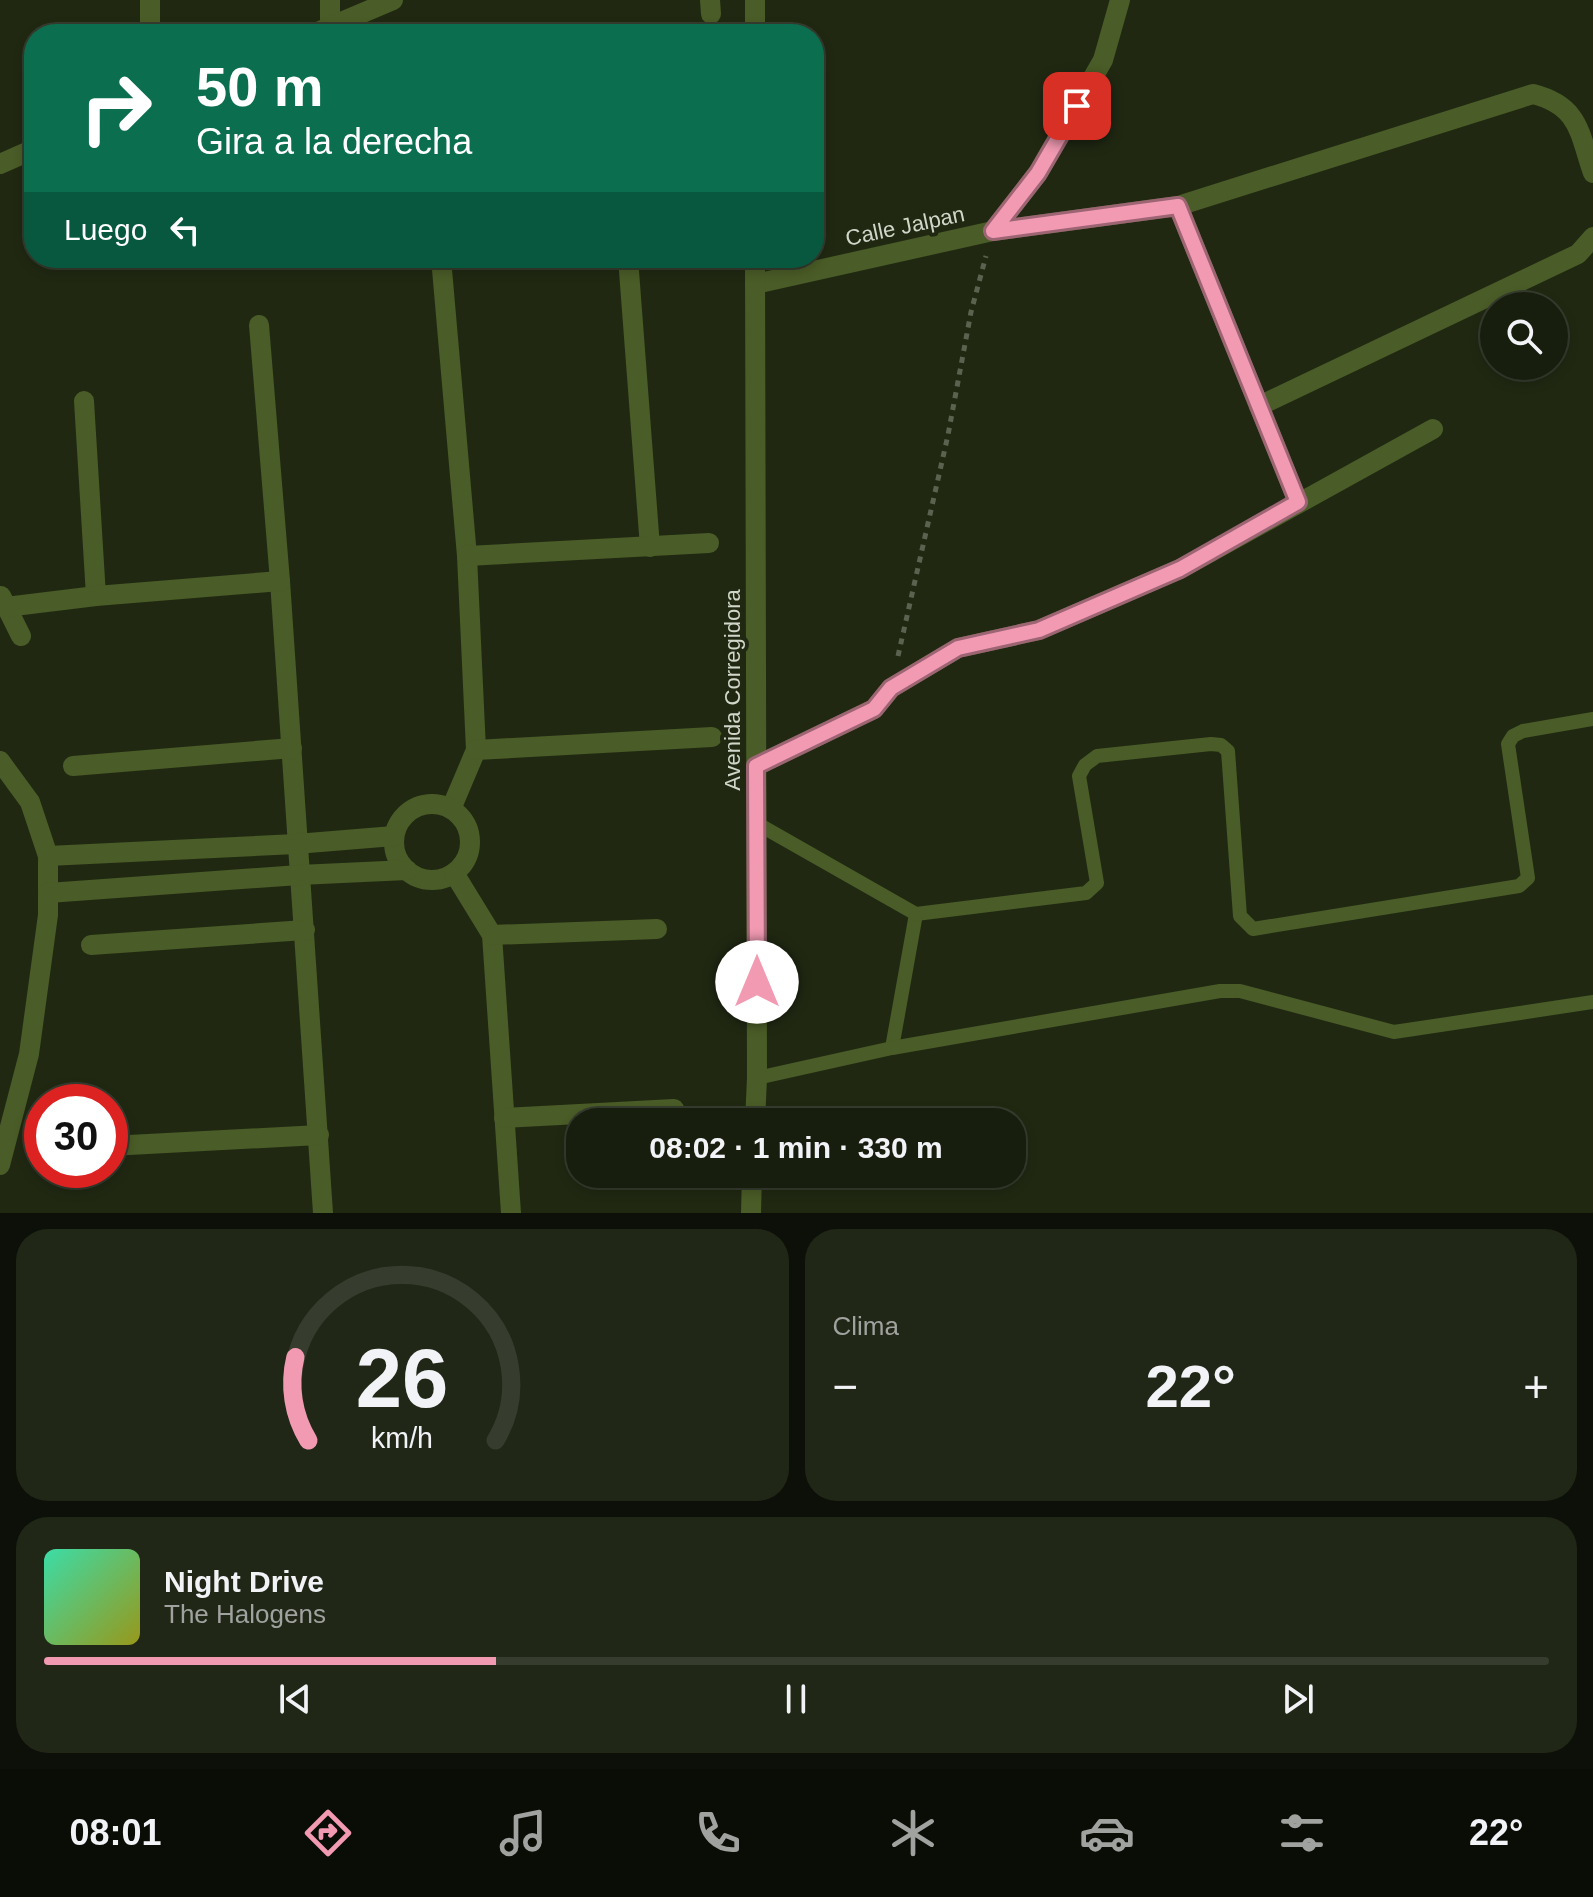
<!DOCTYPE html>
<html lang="es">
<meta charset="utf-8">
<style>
body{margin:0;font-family:Arial,sans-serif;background:#212717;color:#f1f3f6;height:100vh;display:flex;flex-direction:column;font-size:30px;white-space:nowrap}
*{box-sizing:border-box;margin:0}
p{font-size:26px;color:#9fa29e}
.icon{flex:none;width:44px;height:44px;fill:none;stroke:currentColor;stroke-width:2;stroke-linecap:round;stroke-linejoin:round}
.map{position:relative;height:1213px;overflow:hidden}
.sheet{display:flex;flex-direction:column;gap:16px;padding:16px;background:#0d1008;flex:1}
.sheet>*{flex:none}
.hud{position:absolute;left:24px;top:24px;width:800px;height:244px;border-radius:32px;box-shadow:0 4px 12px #0003,0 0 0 2px #363c2e;background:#0b6e4f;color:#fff;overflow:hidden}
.fabs{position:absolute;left:1480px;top:292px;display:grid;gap:16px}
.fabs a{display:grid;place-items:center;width:88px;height:88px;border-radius:50%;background:#181e0e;box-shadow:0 4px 12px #0003,0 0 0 2px #363c2e;font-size:40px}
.speed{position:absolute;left:24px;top:1084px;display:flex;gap:16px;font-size:40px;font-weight:700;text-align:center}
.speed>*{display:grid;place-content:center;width:104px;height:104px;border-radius:50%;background:#181e0e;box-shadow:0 4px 12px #0003,0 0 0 2px #363c2e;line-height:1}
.speed .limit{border:12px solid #d22;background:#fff;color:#111}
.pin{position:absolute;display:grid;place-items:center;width:68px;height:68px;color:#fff;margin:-34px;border-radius:16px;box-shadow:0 4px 12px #0006}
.me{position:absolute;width:88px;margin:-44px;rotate:0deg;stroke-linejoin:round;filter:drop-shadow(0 0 6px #0008)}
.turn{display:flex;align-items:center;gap:28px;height:168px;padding:0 40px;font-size:36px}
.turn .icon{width:104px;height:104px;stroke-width:2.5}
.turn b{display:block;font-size:56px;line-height:68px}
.then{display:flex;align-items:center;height:76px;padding:0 40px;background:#0003;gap:16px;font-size:30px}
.big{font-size:60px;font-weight:700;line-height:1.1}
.sheet .widget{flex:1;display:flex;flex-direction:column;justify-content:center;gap:12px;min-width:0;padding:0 28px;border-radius:32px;background:#212717}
.sheet .dial{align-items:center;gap:0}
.dial svg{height:208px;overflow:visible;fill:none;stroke:#363c2e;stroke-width:7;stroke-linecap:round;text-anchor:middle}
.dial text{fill:#f1f3f6;stroke:none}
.song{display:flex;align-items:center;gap:24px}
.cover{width:96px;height:96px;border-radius:12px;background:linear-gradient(135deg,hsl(160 70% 55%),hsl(60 70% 35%))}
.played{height:8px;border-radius:4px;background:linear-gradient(90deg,#f19ab2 30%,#363c2e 30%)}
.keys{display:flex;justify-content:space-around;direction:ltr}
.heat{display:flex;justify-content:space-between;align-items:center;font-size:44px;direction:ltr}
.sheet .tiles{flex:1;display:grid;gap:16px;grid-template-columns:1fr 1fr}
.widget:last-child{grid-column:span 2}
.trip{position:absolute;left:566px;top:1108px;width:460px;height:80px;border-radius:32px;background:#181e0e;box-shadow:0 4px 12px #0003,0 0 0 2px #363c2e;font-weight:700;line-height:80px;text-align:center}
.dock{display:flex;height:128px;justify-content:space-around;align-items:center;background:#0a0c06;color:#9fa29e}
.dock .icon{width:56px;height:56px}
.dock .on{color:#f19ab2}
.dock b{font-size:36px;color:#f1f3f6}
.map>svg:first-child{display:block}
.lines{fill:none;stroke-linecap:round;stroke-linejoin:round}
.path{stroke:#5b624f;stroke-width:5;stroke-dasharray:6 6;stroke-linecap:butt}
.lane{stroke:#4a5c27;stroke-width:14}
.street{stroke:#4a5c27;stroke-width:20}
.route-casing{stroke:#9d6474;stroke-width:20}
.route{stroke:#f19ab2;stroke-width:14}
.labels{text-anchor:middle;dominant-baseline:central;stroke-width:8;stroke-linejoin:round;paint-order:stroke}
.street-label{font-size:22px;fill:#d1d6c9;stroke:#202812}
</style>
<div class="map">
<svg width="1593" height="1213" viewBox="0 0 1593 1213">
<rect width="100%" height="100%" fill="#202812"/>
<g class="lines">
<polyline class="path" points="898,656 948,435 971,312 986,256"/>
<g class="lane">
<polyline points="756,823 916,914 892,1048"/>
<polyline points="916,914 1086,893 1097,883 1079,776 1085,765 1097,756 1211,744 1221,745 1228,751 1240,916 1253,929 1519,886 1528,878 1508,744 1513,736 1523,731 1593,719"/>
<polyline points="757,1078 892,1048 1220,991 1240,991 1394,1032 1593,1002"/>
</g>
<g class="street">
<polyline points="150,0 150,34"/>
<polyline points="330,0 330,27"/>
<polyline points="710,0 711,14"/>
<polyline points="755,0 755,34"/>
<polyline points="313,34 393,0"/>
<polyline points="0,164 34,149"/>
<polyline points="1178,206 1298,502"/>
<polyline points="993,231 1038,173 1103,60 1120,0"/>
<polyline points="441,258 467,556 476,750 451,809"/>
<polyline points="628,258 650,547"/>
<path d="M755,284L993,231L1178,206L1533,94C1580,106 1579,133 1593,173"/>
<polyline points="259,325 280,581 323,1213"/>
<polyline points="84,401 96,596"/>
<polyline points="1259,406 1578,254 1593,237"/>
<polyline points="467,556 709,543"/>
<polyline points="1,596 21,636"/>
<polyline points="6,607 96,596 280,581"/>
<polyline points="476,750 712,737"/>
<polyline points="0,761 30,802 48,856 48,915 29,1054 0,1165"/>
<polyline points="73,766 292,748"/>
<polyline points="756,766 874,709 891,688 958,648 1039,630 1180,569 1433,429"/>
<circle cx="432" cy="842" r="38"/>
<polyline points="48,856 296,844 394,836"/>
<polyline points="454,873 492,935 511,1213"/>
<polyline points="48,893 299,875 407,870"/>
<polyline points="492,935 657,929"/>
<polyline points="91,945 305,930"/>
<polyline points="504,1118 674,1109"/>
<polyline points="755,1122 757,1078 755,258"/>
<polyline points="110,1146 319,1135"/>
<polyline points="751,1213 752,1174"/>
</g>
</g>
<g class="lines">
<g class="route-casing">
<polyline id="route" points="757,982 756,766 874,709 891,688 958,648 1039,630 1180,569 1298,502 1178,206 993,231 1038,173 1077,106"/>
</g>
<use href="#route" class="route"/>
</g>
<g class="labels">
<g class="street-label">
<text transform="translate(905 226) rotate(-12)">Calle Jalpan</text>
<text transform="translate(732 690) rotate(-90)">Avenida Corregidora</text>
</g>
</g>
</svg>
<div class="fabs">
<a><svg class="icon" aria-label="search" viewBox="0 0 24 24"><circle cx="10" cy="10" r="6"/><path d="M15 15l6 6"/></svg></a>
</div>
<div class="speed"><div class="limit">30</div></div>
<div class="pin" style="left:1077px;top:106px;background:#d93025"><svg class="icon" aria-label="arrive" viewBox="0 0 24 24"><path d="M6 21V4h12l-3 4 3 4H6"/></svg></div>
<svg class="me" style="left:757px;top:982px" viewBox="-20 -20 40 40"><circle r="19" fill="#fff"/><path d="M0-13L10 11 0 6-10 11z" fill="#f19ab2"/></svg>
<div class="trip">08:02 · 1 min · 330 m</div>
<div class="hud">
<div class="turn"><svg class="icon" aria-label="right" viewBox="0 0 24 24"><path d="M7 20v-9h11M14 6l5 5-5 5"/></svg><div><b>50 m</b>Gira a la derecha</div></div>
<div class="then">Luego<svg class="icon" aria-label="left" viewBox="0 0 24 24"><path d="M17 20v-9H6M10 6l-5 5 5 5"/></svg></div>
</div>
</div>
<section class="sheet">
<div class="tiles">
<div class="widget dial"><svg viewBox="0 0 100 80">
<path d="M14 69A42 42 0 1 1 86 69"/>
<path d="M14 69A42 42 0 0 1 9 37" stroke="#f19ab2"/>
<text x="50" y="56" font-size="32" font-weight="700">26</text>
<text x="50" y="72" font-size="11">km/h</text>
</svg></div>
<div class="widget"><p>Clima</p>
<div class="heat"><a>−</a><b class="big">22°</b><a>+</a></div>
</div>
<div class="widget">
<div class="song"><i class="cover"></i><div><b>Night Drive</b><p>The Halogens</p></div></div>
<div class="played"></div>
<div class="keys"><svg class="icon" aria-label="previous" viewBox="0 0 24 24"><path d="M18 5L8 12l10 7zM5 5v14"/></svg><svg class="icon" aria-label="pause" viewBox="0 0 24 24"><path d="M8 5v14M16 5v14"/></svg><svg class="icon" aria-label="next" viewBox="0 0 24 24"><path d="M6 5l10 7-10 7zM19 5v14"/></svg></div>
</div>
</div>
</section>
<nav class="dock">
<b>08:01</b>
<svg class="icon on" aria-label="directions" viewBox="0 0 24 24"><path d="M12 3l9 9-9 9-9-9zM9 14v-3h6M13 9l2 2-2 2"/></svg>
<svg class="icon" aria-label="music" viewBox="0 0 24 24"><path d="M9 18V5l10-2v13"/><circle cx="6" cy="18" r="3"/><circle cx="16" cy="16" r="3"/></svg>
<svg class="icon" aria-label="phone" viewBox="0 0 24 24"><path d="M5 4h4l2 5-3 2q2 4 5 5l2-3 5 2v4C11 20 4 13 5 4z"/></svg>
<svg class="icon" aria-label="climate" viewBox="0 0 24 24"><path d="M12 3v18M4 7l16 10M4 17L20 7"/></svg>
<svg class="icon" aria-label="car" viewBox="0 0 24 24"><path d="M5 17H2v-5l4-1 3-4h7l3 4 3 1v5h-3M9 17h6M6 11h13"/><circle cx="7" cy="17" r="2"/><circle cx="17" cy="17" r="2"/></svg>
<svg class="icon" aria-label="filters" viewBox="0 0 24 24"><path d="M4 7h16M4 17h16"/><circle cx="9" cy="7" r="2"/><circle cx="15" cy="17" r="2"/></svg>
<b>22°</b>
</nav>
